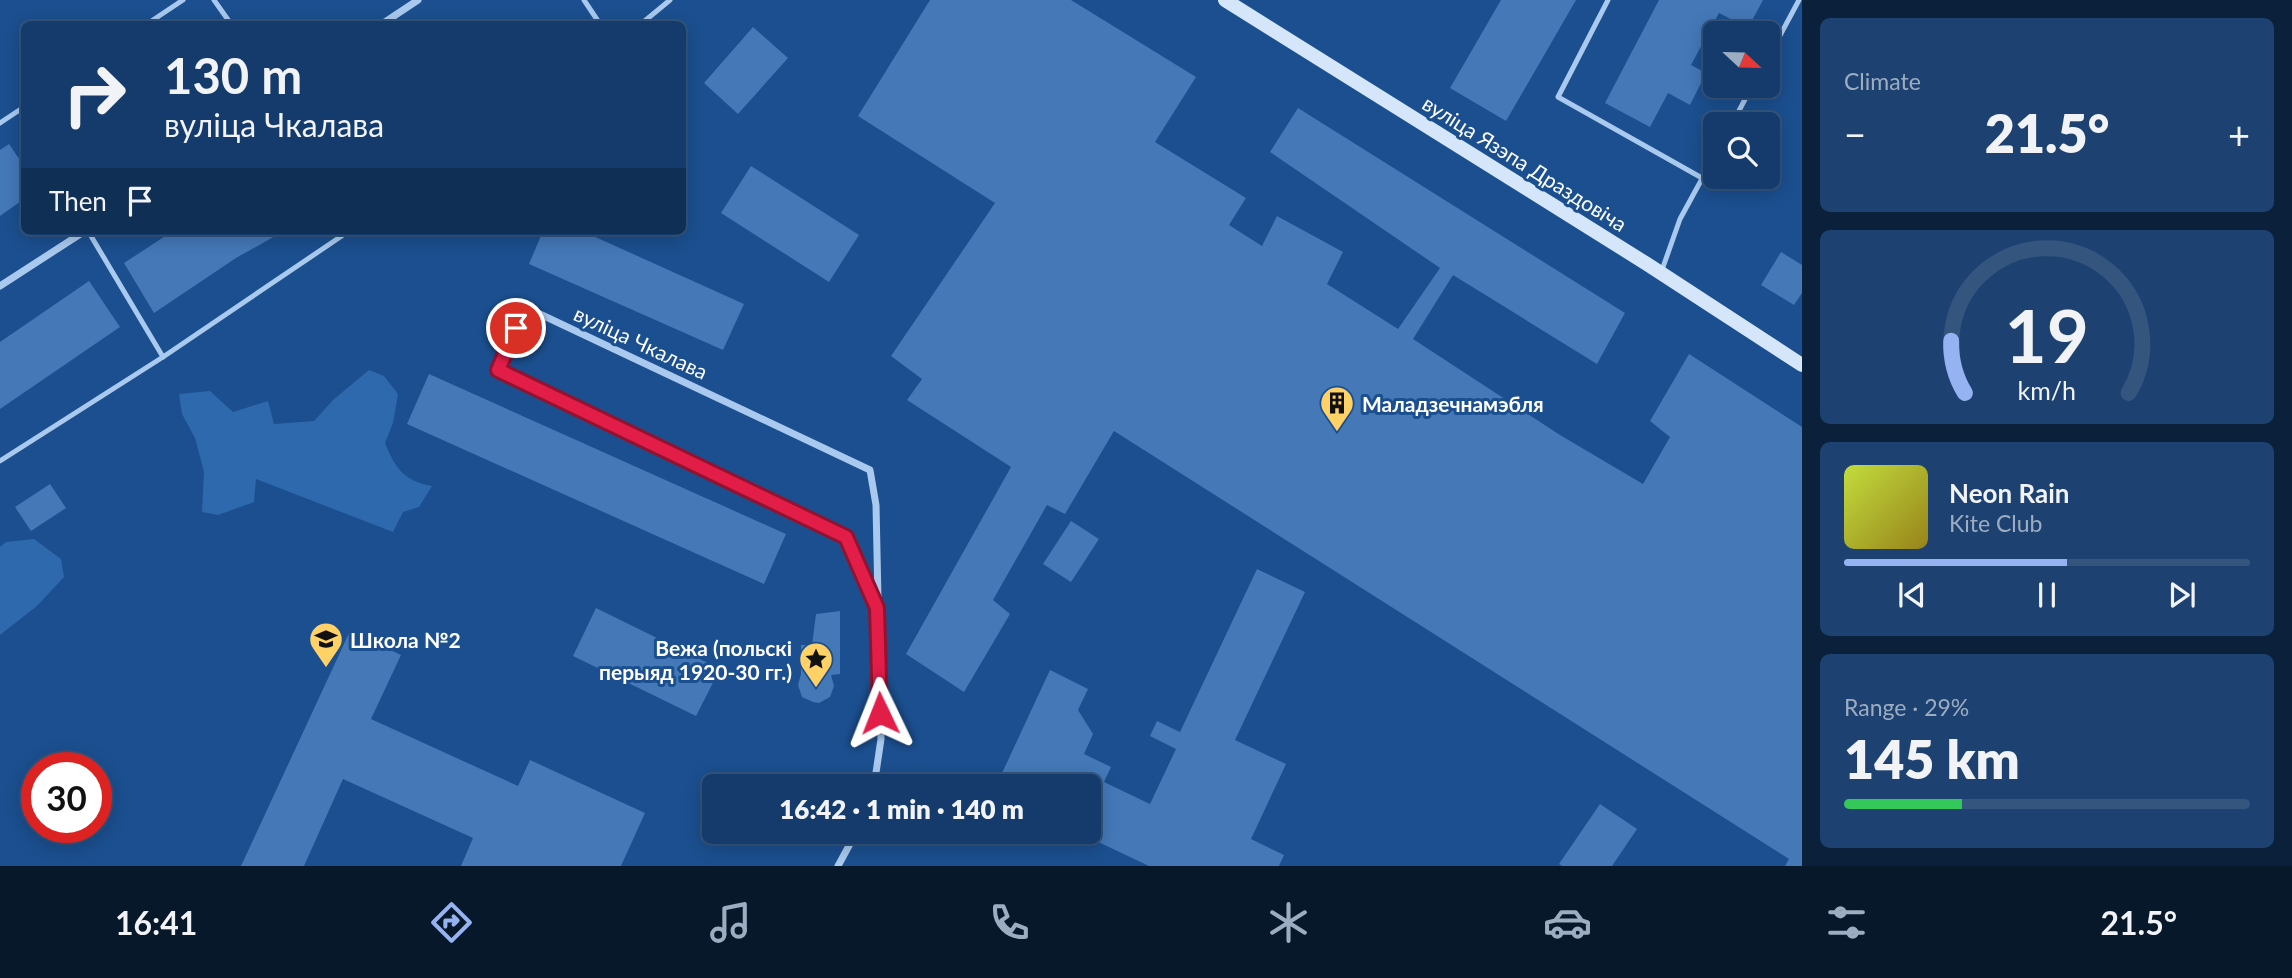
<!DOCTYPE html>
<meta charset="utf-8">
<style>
body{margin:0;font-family:Lato,sans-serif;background:#1d4271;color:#f1f3f6;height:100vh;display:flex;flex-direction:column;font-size:26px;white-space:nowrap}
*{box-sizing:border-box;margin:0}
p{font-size:23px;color:#9dadc1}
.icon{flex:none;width:38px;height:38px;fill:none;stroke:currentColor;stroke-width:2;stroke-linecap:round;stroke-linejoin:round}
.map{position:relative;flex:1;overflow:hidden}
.side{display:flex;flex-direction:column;gap:18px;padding:18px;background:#0b203b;width:490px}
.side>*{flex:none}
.guide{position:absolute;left:21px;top:21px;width:665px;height:214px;border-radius:10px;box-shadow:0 4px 18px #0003,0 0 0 2px #33557e;background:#143b6b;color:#f1f3f6;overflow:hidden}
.needle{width:46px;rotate:112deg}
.tools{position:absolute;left:1703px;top:21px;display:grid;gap:14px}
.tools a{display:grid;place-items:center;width:77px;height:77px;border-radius:10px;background:#143b6b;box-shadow:0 4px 18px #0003,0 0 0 2px #33557e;font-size:35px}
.speed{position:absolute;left:21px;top:752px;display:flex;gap:14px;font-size:35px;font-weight:700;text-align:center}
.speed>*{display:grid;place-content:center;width:91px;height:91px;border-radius:50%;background:#143b6b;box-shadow:0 4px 18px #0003,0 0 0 2px #33557e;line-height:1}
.speed .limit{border:10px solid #d22;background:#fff;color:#111}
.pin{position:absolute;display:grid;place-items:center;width:60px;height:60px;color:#fff;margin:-30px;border:4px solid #fff;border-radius:50%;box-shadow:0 2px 7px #0007}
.me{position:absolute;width:77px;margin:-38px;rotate:358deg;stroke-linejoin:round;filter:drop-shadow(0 0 5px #0008)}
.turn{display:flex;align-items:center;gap:24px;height:147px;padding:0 28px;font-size:32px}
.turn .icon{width:91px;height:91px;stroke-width:2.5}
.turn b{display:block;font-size:49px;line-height:60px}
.then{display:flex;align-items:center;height:66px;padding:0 28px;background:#0003;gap:14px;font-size:26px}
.big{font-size:52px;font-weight:800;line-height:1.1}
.side .card{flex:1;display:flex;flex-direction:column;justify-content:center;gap:10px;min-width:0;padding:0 24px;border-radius:10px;background:#1d4271}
.side .dial{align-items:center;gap:0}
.dial svg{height:182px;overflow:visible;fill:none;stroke:#33557e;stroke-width:7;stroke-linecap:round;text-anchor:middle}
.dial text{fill:#f1f3f6;stroke:none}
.song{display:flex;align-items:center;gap:21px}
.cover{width:84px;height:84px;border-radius:10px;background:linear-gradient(135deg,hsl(70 70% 55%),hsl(50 70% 35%))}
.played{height:7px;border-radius:4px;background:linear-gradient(90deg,#95b2f1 55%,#33557e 55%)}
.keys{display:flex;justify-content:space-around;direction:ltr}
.heat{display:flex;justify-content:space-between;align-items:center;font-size:38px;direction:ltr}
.charge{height:10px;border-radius:5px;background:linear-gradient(90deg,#34c759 29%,#33557e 0)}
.trip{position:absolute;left:702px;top:774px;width:399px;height:70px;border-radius:10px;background:#143b6b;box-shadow:0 4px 18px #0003,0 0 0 2px #33557e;font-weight:800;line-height:70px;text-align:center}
.menu{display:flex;height:112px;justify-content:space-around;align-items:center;background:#08182b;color:#9dadc1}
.menu .icon{width:49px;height:49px}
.menu .on{color:#95b2f1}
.menu b{font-size:32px;color:#f1f3f6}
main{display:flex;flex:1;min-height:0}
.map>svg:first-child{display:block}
.green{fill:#2e69ad}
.building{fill:#4478b7}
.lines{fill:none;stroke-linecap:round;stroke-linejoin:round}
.lane{stroke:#a9c9ee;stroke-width:5}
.street{stroke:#a9c9ee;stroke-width:7}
.secondary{stroke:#d6e6fa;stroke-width:14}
.route-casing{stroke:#92132f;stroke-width:18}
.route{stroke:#e11d48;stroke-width:12}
.labels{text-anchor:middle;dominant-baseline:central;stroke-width:6;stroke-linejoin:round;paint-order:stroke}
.street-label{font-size:21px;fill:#fff;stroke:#1b4f8f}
.poi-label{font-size:21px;font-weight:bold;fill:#fff;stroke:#1b4f8f;text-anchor:start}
</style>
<main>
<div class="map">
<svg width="1802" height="866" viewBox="0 0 1802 866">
<rect width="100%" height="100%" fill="#1b4f8f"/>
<g class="green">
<path d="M369,370L384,376L398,394L393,423L385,443C395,468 404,481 432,486L419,507L403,512L393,532L256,479L254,502L218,515L202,512L204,472L195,438L182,414L179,394L210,391L233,412L268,401L274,424L314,421L333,400Z"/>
<polygon points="34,539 61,559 64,577 37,606 0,635 0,547 6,542"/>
</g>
<g class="building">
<polygon points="930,0 1071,0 1196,77 1155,142 1246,198 1229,225 1262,246 1277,216 1343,252 1327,284 1398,329 1440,268 1270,152 1298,108 1625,313 1597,364 1453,275 1413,339 1560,435 1643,484 1670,437 1650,421 1689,354 1802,427 1802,866 1785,866 1789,859 1114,431 1065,514 1047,505 993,600 1010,614 964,692 906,654 1011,467 907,400 922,379 891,356 995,203 858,116"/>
<polygon points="1501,0 1576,0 1506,121 1450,88"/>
<polygon points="1659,0 1763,0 1748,28 1719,13 1691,65 1706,73 1690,105 1668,93 1650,127 1605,103"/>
<polygon points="753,27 788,58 738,114 704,83"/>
<polygon points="9,144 24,166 24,199 0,216 0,150"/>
<polygon points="751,166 859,235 829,282 721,213"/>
<polygon points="173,231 284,231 236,258 154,313 124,263"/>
<polygon points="543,231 582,231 744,304 723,350 529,264"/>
<polygon points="1781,252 1802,265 1802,293 1794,305 1761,285"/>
<polygon points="89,281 120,327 0,409 0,342"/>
<polygon points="429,374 786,534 764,584 407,424"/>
<polygon points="50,484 66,508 31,531 15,507"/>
<polygon points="1071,521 1099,539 1071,582 1043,564"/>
<polygon points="1257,569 1305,592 1235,740 1286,764 1251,839 1284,855 1279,866 1149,866 1075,831 1088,831 1088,786 996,786 1050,670 1088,689 1078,710 1093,734 1084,754 1111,767 1104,782 1150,804 1176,749 1150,736 1157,721 1180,732"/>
<polygon points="596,608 720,669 696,716 573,656"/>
<polygon points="840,611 840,674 831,675 834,686 830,697 819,703 813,702 802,697 798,685 801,674 801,645 812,645 816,614"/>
<polygon points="350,631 401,655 371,719 518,786 530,760 645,813 621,866 461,866 473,838 343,779 304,866 241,866"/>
<polygon points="1600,804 1637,829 1612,866 1562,866 1559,864"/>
</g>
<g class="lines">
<g class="lane">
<polyline points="214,0 231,24"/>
<polyline points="584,0 600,24"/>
<polyline points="1608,0 1558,97 1702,178"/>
<polyline points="147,24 183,0"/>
<polyline points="641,24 670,0"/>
<polyline points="1768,58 1799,0"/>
<polyline points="0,123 24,107"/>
<polyline points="1732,124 1752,86"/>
<polyline points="88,231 163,357 349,231"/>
<polyline points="1662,270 1680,219 1715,155"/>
<polyline points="0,461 163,357"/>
</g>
<g class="street">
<polyline points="382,24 418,0"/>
<polyline points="0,286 85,231"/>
<polyline points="874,786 881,739 876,505 870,470 525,307 498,370 846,537 877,608"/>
<polyline points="838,866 857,831"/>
</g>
<polyline class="secondary" points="1225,0 1647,264 1802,365"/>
</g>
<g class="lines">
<g class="route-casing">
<polyline id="route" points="516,328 498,370 846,537 877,608 880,713"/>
</g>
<use href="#route" class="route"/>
</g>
<defs>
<g id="building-pin" transform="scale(1.75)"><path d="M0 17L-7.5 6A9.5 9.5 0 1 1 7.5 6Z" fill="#ffd166" stroke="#1b4f8f"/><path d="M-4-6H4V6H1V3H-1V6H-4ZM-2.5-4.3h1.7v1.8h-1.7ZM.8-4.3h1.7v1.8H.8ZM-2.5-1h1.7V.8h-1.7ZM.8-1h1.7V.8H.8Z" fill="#111"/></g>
<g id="school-pin" transform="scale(1.75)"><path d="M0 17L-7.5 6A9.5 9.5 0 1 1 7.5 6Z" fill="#ffd166" stroke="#1b4f8f"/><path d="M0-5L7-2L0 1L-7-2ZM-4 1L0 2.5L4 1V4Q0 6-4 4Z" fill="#111"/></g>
<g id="sight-pin" transform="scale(1.75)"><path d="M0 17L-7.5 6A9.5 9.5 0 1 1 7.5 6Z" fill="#ffd166" stroke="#1b4f8f"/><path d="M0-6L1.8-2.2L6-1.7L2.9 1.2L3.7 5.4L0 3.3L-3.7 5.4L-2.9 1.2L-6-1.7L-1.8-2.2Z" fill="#111"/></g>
</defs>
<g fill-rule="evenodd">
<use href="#building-pin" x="1337" y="403"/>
<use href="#school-pin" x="326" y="639"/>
<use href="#sight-pin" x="816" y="659"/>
</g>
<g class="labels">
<g class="street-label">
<text transform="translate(1525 163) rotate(32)">вуліца Язэпа Драздовіча</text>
<text transform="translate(641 342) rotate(25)">вуліца Чкалава</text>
</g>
<g class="poi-label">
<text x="1362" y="403">Маладзечнамэбля</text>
<text x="350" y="639">Школа №2</text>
<text x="792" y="647" text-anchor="end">Вежа (польскі<tspan x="792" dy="24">перыяд 1920-30 гг.)</tspan></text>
</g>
</g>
</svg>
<div class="tools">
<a><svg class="needle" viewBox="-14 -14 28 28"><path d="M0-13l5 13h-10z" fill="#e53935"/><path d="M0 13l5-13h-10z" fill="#9dadc1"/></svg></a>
<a><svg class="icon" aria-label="search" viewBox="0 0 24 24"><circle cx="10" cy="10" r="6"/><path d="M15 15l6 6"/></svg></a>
</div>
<div class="speed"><div class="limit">30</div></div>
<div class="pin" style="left:516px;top:328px;background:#d93025"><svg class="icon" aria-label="arrive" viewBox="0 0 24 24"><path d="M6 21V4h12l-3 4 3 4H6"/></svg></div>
<svg class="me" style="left:880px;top:713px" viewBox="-20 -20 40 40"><path d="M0-17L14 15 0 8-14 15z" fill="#e11d48" stroke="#fff" stroke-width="4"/></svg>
<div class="trip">16:42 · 1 min · 140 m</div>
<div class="guide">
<div class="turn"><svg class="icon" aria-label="right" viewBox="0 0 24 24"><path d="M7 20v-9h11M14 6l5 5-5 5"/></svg><div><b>130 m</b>вуліца Чкалава</div></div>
<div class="then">Then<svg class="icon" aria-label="arrive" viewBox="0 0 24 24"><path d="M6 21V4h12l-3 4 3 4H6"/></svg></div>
</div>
</div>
<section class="side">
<div class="card"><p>Climate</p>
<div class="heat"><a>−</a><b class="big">21.5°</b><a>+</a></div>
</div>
<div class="card dial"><svg viewBox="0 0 100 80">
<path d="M14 69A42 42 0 1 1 86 69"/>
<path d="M14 69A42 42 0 0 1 8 46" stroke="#95b2f1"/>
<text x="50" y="56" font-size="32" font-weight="700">19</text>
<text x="50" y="72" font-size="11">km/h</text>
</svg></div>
<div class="card">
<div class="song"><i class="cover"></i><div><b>Neon Rain</b><p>Kite Club</p></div></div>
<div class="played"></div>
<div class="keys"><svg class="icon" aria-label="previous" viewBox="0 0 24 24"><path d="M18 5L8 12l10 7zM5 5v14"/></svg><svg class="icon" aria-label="pause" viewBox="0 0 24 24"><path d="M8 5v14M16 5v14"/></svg><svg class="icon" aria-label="next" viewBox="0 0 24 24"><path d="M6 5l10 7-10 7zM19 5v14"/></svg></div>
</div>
<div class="card"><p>Range · 29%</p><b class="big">145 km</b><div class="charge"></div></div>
</section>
</main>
<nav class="menu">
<b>16:41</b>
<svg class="icon on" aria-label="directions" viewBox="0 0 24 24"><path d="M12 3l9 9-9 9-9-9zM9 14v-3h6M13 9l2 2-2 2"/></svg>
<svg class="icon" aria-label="music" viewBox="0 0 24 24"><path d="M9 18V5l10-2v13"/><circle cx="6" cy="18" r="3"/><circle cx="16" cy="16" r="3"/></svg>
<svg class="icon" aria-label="phone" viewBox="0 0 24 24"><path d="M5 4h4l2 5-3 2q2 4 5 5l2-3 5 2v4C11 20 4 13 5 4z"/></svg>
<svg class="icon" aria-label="climate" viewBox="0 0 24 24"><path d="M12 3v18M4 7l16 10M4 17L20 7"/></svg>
<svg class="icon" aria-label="car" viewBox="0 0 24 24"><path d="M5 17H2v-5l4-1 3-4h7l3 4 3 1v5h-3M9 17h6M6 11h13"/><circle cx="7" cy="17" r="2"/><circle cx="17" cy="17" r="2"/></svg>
<svg class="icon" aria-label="filters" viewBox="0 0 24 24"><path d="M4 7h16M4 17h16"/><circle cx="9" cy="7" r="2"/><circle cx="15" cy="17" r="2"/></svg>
<b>21.5°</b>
</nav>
